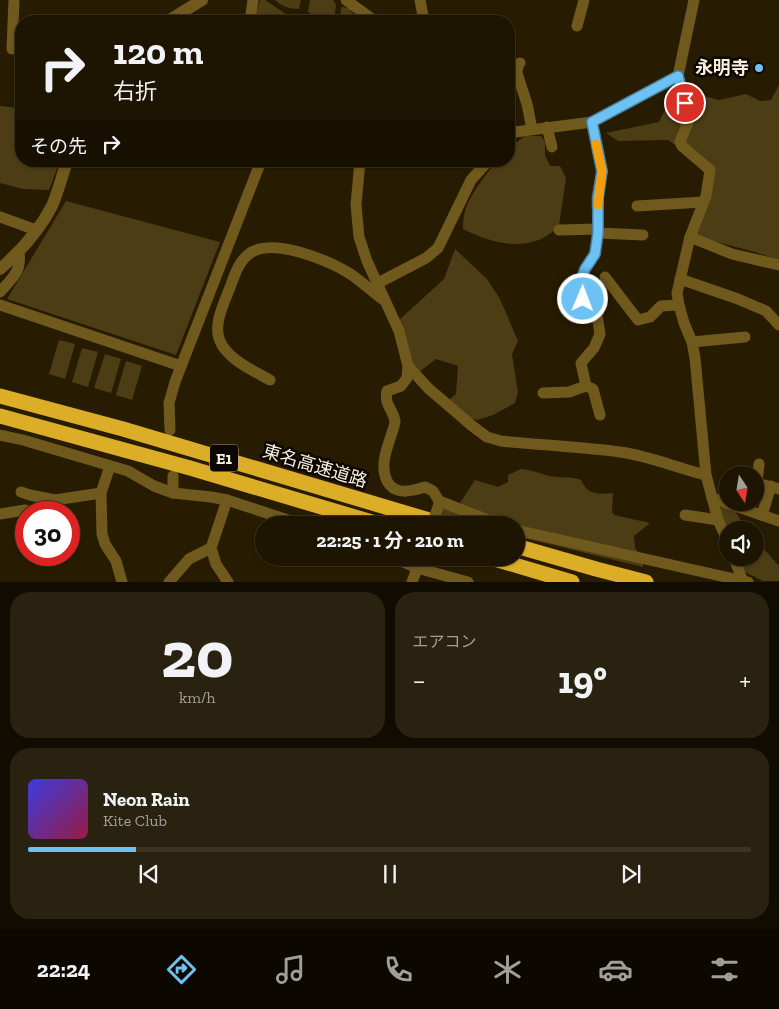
<!DOCTYPE html>
<html lang="ja">
<meta charset="utf-8">
<style>
body{margin:0;font-family:"Zilla Slab","Noto Sans JP",serif;background:#2a2210;color:#f1f3f6;height:100vh;display:flex;flex-direction:column;font-size:19px;white-space:nowrap}
*{box-sizing:border-box;margin:0}
p{font-size:16px;color:#a09f99}
.icon{flex:none;width:28px;height:28px;fill:none;stroke:currentColor;stroke-width:2;stroke-linecap:round;stroke-linejoin:round}
.map{position:relative;height:582px;overflow:hidden}
.sheet{display:flex;flex-direction:column;gap:10px;padding:10px;background:#100c01;flex:1}
.sheet>*{flex:none}
.hud{position:absolute;left:15px;top:15px;width:500px;height:152px;border-radius:20px;box-shadow:0 1px 4px #0004,0 0 0 1px #3b3423;background:#1d1501;color:#f1f3f6;overflow:hidden}
.needle{width:32px;rotate:168deg}
.fabs{position:absolute;left:719px;top:466px;display:grid;gap:10px}
.fabs a{display:grid;place-items:center;width:45px;height:45px;border-radius:50%;background:#1d1501;box-shadow:0 1px 4px #0004,0 0 0 1px #3b3423;font-size:25px}
.speed{position:absolute;left:15px;top:501px;display:flex;gap:10px;font-size:25px;font-weight:700;text-align:center}
.speed>*{display:grid;place-content:center;width:65px;height:65px;border-radius:50%;background:#1d1501;box-shadow:0 1px 4px #0004,0 0 0 1px #3b3423;line-height:1}
.speed .limit{border:8px solid #d22;background:#fff;color:#111}
.pin{position:absolute;display:grid;place-items:center;width:42px;height:42px;color:#fff;margin:-21px;border:2px solid #fff;border-radius:50%;box-shadow:0 1px 5px #0007}
.me{position:absolute;width:55px;margin:-28px;rotate:1deg;stroke-linejoin:round;filter:drop-shadow(0 0 4px #0008)}
.turn{display:flex;align-items:center;gap:18px;height:105px;padding:0 15px;font-size:22px}
.turn .icon{width:65px;height:65px;stroke-width:2.5}
.turn b{display:block;font-size:35px;line-height:42px}
.then{display:flex;align-items:center;height:48px;padding:0 15px;background:#0003;gap:10px;font-size:19px}
.big{font-size:38px;font-weight:700;line-height:1.1}
.sheet .widget{flex:1;display:flex;flex-direction:column;justify-content:center;gap:8px;min-width:0;padding:0 18px;border-radius:20px;background:#2a2210}
.sheet .dial{align-items:center;gap:0}
.dial b{font-size:65px;line-height:1}
.song{display:flex;align-items:center;gap:15px}
.cover{width:60px;height:60px;border-radius:8px;background:linear-gradient(135deg,hsl(240 70% 55%),hsl(340 70% 35%))}
.played{height:5px;border-radius:2px;background:linear-gradient(90deg,#6dc2f3 15%,#3b3423 15%)}
.keys{display:flex;justify-content:space-around;direction:ltr}
.heat{display:flex;justify-content:space-between;align-items:center;font-size:28px;direction:ltr}
.sheet .tiles{flex:1;display:grid;gap:10px;grid-template-columns:1fr 1fr}
.widget:last-child{grid-column:span 2}
.trip{position:absolute;left:255px;top:516px;width:270px;height:50px;border-radius:25px;background:#1d1501;box-shadow:0 1px 4px #0004,0 0 0 1px #3b3423;font-weight:700;line-height:50px;text-align:center}
.tabs{display:flex;height:80px;justify-content:space-around;align-items:center;background:#0c0800;color:#a09f99}
.tabs .icon{width:35px;height:35px}
.tabs .selected{color:#6dc2f3}
.tabs b{font-size:22px;color:#f1f3f6}
.map>svg:first-child{display:block}
.green{fill:#4d3d15}
.lines{fill:none;stroke-linecap:round;stroke-linejoin:round}
.minor{stroke:#70591c;stroke-width:11}
.tertiary{stroke:#70591c;stroke-width:12}
.motorway{stroke:#dcad27;stroke-width:15}
.minor-bridge{stroke:#70591c;stroke-width:11}
.route-casing{stroke:#477e9e;stroke-width:12}
.route{stroke:#6dc2f3;stroke-width:9}
.slow{stroke:#f59e0b;stroke-width:9}
.poi-dot{fill:#6dc2f3;stroke:#0c0701;stroke-width:2}
.labels{text-anchor:middle;dominant-baseline:central;stroke-width:5;stroke-linejoin:round;paint-order:stroke}
.shield{fill:#0c0701;stroke:#b0aa9c;stroke-width:1}
.shield-label{font-size:16px;font-weight:bold;fill:#f7f0df}
.poi-label{font-size:18px;font-weight:bold;fill:#f7f0df;stroke:#0c0701;text-anchor:end}
.street-label{font-size:18px;fill:#f7f0df;stroke:#0c0701}
</style>
<div class="map">
<svg width="779" height="582" viewBox="0 0 779 582">
<rect width="100%" height="100%" fill="#271c01"/>
<g class="green">
<polygon points="260,0 265,0 296,21 254,21"/>
<path d="M275,0H301L299,9C290,9 281,6 275,0Z"/>
<polygon points="310,0 333,0 336,5 334,21 317,21 317,19 308,12"/>
<polygon points="341,7 348,8 360,21 340,21"/>
<polygon points="779,85 779,260 755,252 694,236 707,195 703,166 689,154 668,140 618,141 606,133 659,122 670,99 688,92 719,100 746,94 760,101 771,100"/>
<polygon points="0,106 18,108 21,106 21,161 60,161 49,190 23,189 0,183"/>
<path d="M525,136H541L545,142V155L550,166H560L566,178L559,226C532,254 495,245 463,229C462,201 481,183 496,161H509V148Z"/>
<polygon points="66,201 220,242 176,355 7,299"/>
<polygon points="455,249 487,279 500,299 518,341 512,354 518,392 515,403 493,415 477,420 456,416 445,403 456,394 458,366 436,359 419,372 406,361 399,320 444,279"/>
<polygon points="59,340 75,344 65,379 49,374"/>
<polygon points="82,348 98,352 88,387 72,382"/>
<polygon points="105,354 121,359 111,393 94,388"/>
<polygon points="126,361 142,366 132,400 116,395"/>
<path d="M521,469C531,470 539,473 549,476C560,478 570,476 581,480C588,496 598,494 613,493L612,512L614,515L650,523L634,536L635,548L643,558V567L516,536V525H481L443,518L440,512L442,505L458,506L475,480L498,487L508,482V475Z"/>
<path d="M721,504C736,508 739,516 745,530H728L721,516Z"/>
<polygon points="755,539 779,566 779,581 763,581 743,571 736,558 755,558"/>
</g>
<g class="lines">
<g class="minor">
<polyline points="346,0 372,19 372,21"/>
<polyline points="420,0 424,21"/>
<polyline points="694,0 678,76 689,120 680,142 682,146 710,170 706,196 690,237 677,293 679,305 684,323 692,342 695,358 706,475 718,520 728,542"/>
<polyline points="250,21 253,0"/>
<polyline points="577,26 584,0"/>
<polyline points="12,49 14,0"/>
<polyline points="520,63 518,65 517,73 527,104 532,129"/>
<polyline points="592,122 602,171 597,198 598,233 595,253 585,269 580,283 583,299 597,315 600,334 594,348 581,363 586,386 593,389 600,415"/>
<polyline points="547,127 552,147"/>
<polyline points="509,131 515,132 592,122 678,76"/>
<path d="M360,161L356,205L359,237L367,261L399,331L408,366L407,378L401,386L387,391C384,406 393,409 395,421C395,425 392,432 391,436C386,451 380,466 387,481C395,496 412,491 425,487L433,491L439,501L501,525"/>
<polyline points="637,206 703,202"/>
<polyline points="0,217 36,230"/>
<polyline points="559,230 598,229"/>
<polyline points="598,233 643,235"/>
<polyline points="690,237 732,254 779,265"/>
<polyline points="605,277 638,320 650,317 661,306 679,305"/>
<polyline points="680,279 738,299 766,311 779,325"/>
<polyline points="378,283 426,258 438,248 471,180 488,161"/>
<path d="M0,292C11,279 22,272 19,253"/>
<polyline points="0,305 181,366"/>
<polyline points="692,342 745,337"/>
<path d="M408,366L428,388L471,425L487,437L501,441C541,445 581,447 620,452C650,456 677,468 706,475"/>
<path d="M270,380C254,371 227,359 220,341C213,326 223,305 229,290C234,278 237,263 249,254C272,236 330,261 352,275C363,283 374,293 385,301"/>
<polyline points="543,393 569,392 586,386"/>
<polyline points="170,430 169,403 175,382 261,161"/>
<polyline points="0,435 23,440 128,471 154,486 173,493 211,497 227,500 303,525"/>
<polyline points="759,464 757,483 779,489"/>
<polyline points="21,492 30,495 55,500"/>
<polyline points="101,493 102,534 105,544 116,561 122,582"/>
<polyline points="173,493 173,476"/>
<polyline points="712,498 779,521"/>
<polyline points="227,500 211,548 216,564 228,582"/>
<polyline points="52,512 55,500 101,493 110,466"/>
<polyline points="0,514 25,510 31,512"/>
<polyline points="685,515 718,520"/>
<polyline points="762,515 771,486"/>
<polyline points="516,530 748,582"/>
<polyline points="394,558 417,568 468,582"/>
<polyline points="734,558 743,582"/>
<polyline points="169,582 189,559 211,548"/>
<polyline points="412,582 421,558"/>
</g>
<g class="tertiary">
<polyline points="168,21 202,0"/>
<path d="M0,269C21,251 39,231 52,206C58,192 62,176 67,161"/>
</g>
<g class="motorway">
<polyline points="0,396 123,429 446,525"/>
<polyline points="0,416 190,468 382,525"/>
<polyline points="516,546 596,569 646,582"/>
<polyline points="491,558 572,582"/>
</g>
<polyline class="minor-bridge" points="432,525 439,504"/>
</g>
<g class="lines">
<g class="route-casing">
<polyline id="route" points="583,299 580,283 585,269 595,254 598,233 598,198 602,171 592,122 678,76 685,103"/>
</g>
<use href="#route" class="route"/>
<polyline class="slow" points="596,144 602,171 598,205"/>
</g>
<circle class="poi-dot" cx="759" cy="68" r="5"/>
<g class="labels">
<rect class="shield" x="210" y="444.5" width="28" height="27" rx="4"/>
<g class="shield-label">
<text x="224" y="458">E1</text>
</g>
<g class="poi-label">
<text x="749" y="68">永明寺</text>
</g>
<g class="street-label">
<text transform="translate(315 466) rotate(17)">東名高速道路</text>
</g>
</g>
</svg>
<div class="fabs">
<a><svg class="needle" viewBox="-14 -14 28 28"><path d="M0-13l5 13h-10z" fill="#e53935"/><path d="M0 13l5-13h-10z" fill="#a09f99"/></svg></a>
<a><svg class="icon" aria-label="sound" viewBox="0 0 24 24"><path d="M4 9h4l5-4v14l-5-4H4zM17 9q2 3 0 6"/></svg></a>
</div>
<div class="speed"><div class="limit">30</div></div>
<div class="pin" style="left:685px;top:103px;background:#d93025"><svg class="icon" aria-label="arrive" viewBox="0 0 24 24"><path d="M6 21V4h12l-3 4 3 4H6"/></svg></div>
<svg class="me" style="left:583px;top:299px" viewBox="-20 -20 40 40"><circle r="17" fill="#6dc2f3" stroke="#fff" stroke-width="3"/><path d="M0-11L8 9 0 5-8 9z" fill="#fff"/></svg>
<div class="trip">22:25 · 1 分 · 210 m</div>
<div class="hud">
<div class="turn"><svg class="icon" aria-label="right" viewBox="0 0 24 24"><path d="M7 20v-9h11M14 6l5 5-5 5"/></svg><div><b>120 m</b>右折</div></div>
<div class="then">その先<svg class="icon" aria-label="right" viewBox="0 0 24 24"><path d="M7 20v-9h11M14 6l5 5-5 5"/></svg></div>
</div>
</div>
<section class="sheet">
<div class="tiles">
<div class="widget dial"><b>20</b><p>km/h</p></div>
<div class="widget"><p>エアコン</p>
<div class="heat"><a>−</a><b class="big">19°</b><a>+</a></div>
</div>
<div class="widget">
<div class="song"><i class="cover"></i><div><b>Neon Rain</b><p>Kite Club</p></div></div>
<div class="played"></div>
<div class="keys"><svg class="icon" aria-label="previous" viewBox="0 0 24 24"><path d="M18 5L8 12l10 7zM5 5v14"/></svg><svg class="icon" aria-label="pause" viewBox="0 0 24 24"><path d="M8 5v14M16 5v14"/></svg><svg class="icon" aria-label="next" viewBox="0 0 24 24"><path d="M6 5l10 7-10 7zM19 5v14"/></svg></div>
</div>
</div>
</section>
<nav class="tabs">
<b>22:24</b>
<svg class="icon selected" aria-label="directions" viewBox="0 0 24 24"><path d="M12 3l9 9-9 9-9-9zM9 14v-3h6M13 9l2 2-2 2"/></svg>
<svg class="icon" aria-label="music" viewBox="0 0 24 24"><path d="M9 18V5l10-2v13"/><circle cx="6" cy="18" r="3"/><circle cx="16" cy="16" r="3"/></svg>
<svg class="icon" aria-label="phone" viewBox="0 0 24 24"><path d="M5 4h4l2 5-3 2q2 4 5 5l2-3 5 2v4C11 20 4 13 5 4z"/></svg>
<svg class="icon" aria-label="climate" viewBox="0 0 24 24"><path d="M12 3v18M4 7l16 10M4 17L20 7"/></svg>
<svg class="icon" aria-label="car" viewBox="0 0 24 24"><path d="M5 17H2v-5l4-1 3-4h7l3 4 3 1v5h-3M9 17h6M6 11h13"/><circle cx="7" cy="17" r="2"/><circle cx="17" cy="17" r="2"/></svg>
<svg class="icon" aria-label="filters" viewBox="0 0 24 24"><path d="M4 7h16M4 17h16"/><circle cx="9" cy="7" r="2"/><circle cx="15" cy="17" r="2"/></svg>
</nav>
